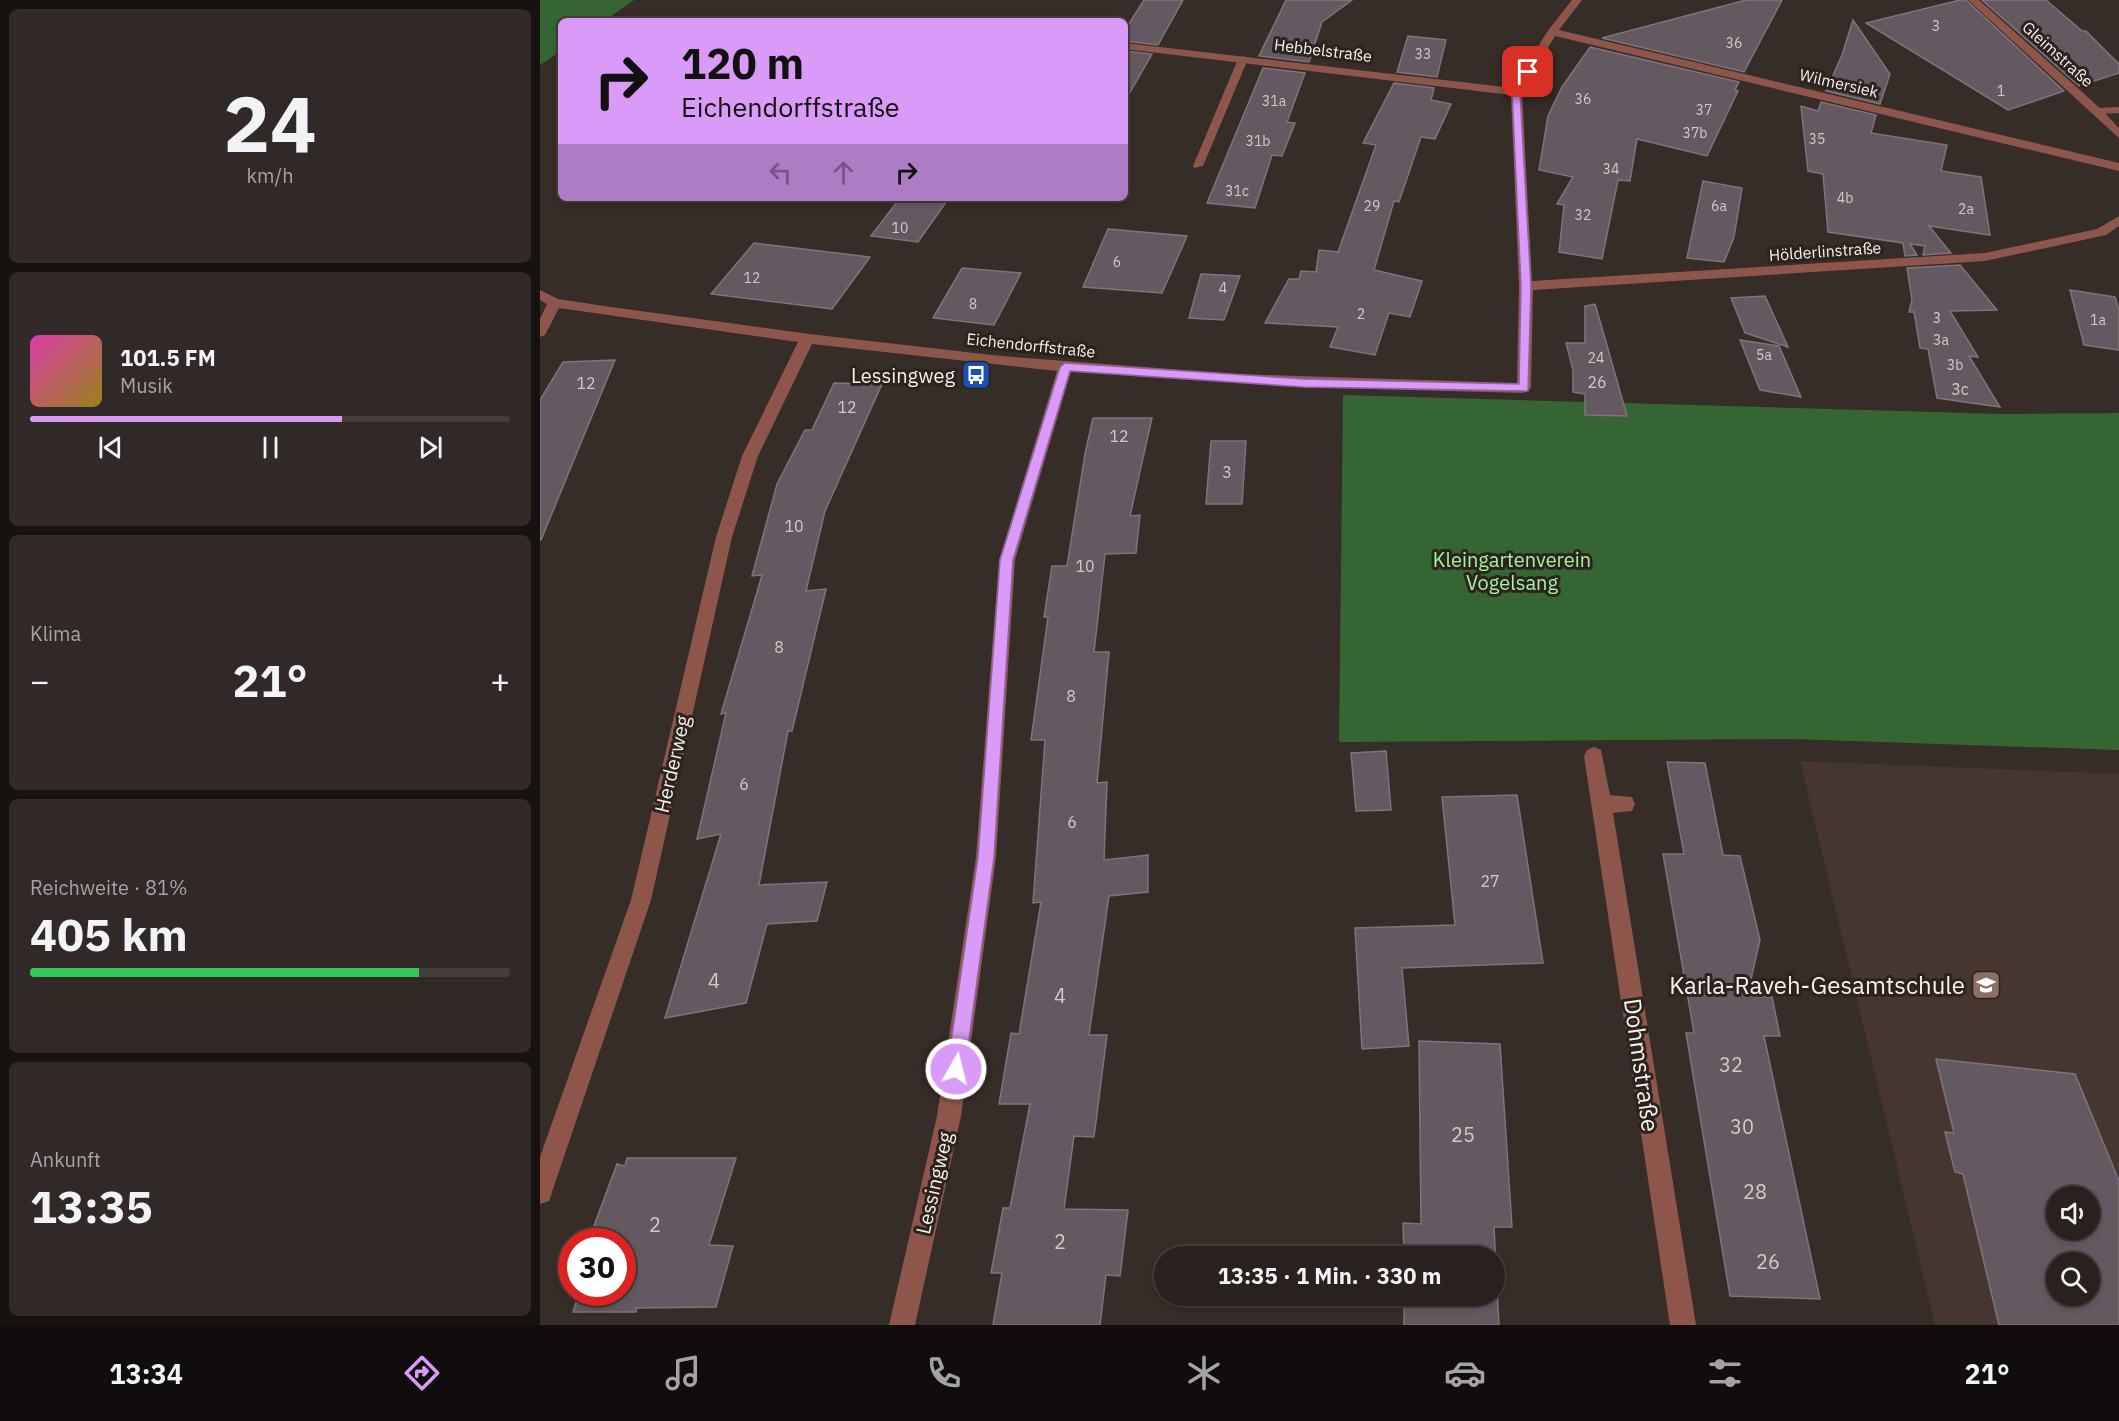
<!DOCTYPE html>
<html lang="de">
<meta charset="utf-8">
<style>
body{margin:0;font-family:"IBM Plex Sans",sans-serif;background:#302927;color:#f1f3f6;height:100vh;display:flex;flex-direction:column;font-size:22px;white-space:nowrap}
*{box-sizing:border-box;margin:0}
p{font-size:20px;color:#a5a3a4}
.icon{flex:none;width:33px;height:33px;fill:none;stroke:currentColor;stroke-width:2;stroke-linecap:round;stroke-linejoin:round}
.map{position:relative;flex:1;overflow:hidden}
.drawer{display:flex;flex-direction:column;gap:9px;padding:9px;background:#161210;width:540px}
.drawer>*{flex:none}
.hud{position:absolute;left:18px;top:18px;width:570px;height:183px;border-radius:9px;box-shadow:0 3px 9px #0003,0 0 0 2px #443e3c;background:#da9af7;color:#111;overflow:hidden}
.controls{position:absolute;left:1506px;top:1186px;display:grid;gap:12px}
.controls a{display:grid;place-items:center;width:54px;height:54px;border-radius:50%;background:#28211e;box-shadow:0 3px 9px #0003,0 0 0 2px #443e3c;font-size:30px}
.speed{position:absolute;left:18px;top:1228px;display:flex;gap:12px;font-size:30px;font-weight:700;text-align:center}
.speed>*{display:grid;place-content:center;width:78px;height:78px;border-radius:50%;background:#28211e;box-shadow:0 3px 9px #0003,0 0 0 2px #443e3c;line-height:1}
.speed .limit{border:9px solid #d22;background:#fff;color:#111}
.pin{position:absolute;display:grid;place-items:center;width:51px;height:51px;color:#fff;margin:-26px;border-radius:12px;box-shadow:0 3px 9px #0006}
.me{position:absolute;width:66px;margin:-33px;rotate:8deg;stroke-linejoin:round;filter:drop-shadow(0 0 4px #0008)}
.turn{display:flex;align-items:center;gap:21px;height:126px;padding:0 24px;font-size:27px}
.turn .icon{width:78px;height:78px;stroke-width:2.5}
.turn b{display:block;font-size:42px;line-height:51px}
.lanes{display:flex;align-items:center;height:57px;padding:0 24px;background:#0003;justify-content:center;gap:30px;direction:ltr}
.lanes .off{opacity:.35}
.big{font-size:45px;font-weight:800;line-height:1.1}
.drawer .widget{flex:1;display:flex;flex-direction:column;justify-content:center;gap:9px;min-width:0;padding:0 21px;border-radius:9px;background:#302927}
.drawer .dial{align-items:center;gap:0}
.dial b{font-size:78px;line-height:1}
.song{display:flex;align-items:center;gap:18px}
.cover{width:72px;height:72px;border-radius:9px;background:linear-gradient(135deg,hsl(320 70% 55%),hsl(50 70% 35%))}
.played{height:6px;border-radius:3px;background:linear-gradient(90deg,#da9af7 65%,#443e3c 65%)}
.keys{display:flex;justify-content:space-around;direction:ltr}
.heat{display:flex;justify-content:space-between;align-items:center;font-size:33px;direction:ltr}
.charge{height:9px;border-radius:4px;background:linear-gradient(90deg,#34c759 81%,#443e3c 0)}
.trip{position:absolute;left:614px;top:1246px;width:351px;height:60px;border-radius:30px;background:#28211e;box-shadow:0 3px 9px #0003,0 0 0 2px #443e3c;font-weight:800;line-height:60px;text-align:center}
.tab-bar{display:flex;height:96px;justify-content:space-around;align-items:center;background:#100d0c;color:#a5a3a4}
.tab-bar .icon{width:42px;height:42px}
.tab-bar .on{color:#da9af7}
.tab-bar b{font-size:27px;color:#f1f3f6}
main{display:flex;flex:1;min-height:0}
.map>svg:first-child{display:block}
.built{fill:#46362f;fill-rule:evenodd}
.green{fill:#366534}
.building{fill:#645960;stroke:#7e747a;stroke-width:1.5;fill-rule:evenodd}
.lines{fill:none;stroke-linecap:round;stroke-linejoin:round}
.lane{fill:#8e564a;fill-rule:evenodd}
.street{fill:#8e564a;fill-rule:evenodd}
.route{fill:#da9af7;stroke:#8e64a1;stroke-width:1.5}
.labels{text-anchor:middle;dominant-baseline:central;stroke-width:6;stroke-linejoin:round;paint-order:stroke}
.far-number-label{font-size:14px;fill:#d2caca}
.far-street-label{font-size:16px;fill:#f7f0ed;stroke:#2c221e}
.number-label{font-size:16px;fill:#d2caca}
.poi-label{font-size:20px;fill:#f7f0ed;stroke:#2c221e;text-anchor:end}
.park-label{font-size:20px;fill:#a2f59d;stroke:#2c221e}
.street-label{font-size:20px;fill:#f7f0ed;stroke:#2c221e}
.near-number-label{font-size:20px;fill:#d2caca}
.near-poi-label{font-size:24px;fill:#f7f0ed;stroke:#2c221e;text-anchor:end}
.near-street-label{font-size:24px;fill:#f7f0ed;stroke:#2c221e}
</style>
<main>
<section class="drawer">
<div class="widget dial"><b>24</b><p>km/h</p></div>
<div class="widget">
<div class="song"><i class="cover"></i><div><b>101.5 FM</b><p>Musik</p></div></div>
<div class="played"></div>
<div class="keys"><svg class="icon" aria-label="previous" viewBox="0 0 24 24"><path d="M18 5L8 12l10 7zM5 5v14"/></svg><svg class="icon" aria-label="pause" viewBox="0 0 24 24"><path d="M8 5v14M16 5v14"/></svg><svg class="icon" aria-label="next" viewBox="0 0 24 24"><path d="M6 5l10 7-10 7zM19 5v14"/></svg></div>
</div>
<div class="widget"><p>Klima</p>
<div class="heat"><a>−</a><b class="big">21°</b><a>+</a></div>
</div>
<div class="widget"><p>Reichweite · 81%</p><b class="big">405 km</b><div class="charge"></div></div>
<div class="widget"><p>Ankunft</p><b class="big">13:35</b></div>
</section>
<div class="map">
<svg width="1579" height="1325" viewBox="0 0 1579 1325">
<rect width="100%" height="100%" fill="#362c28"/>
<path class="built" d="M1260,761L1579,774V1325H1395ZM1516,1197H1550V1230H1516ZM1516,1263H1550V1296H1516Z"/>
<g class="green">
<polygon points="0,0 94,0 64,21 21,21 21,51 0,65"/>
<polygon points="803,395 1462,414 1579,413 1579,750 1252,739 799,742"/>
</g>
<g class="building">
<polygon points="604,0 643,0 618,45 585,41 585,30"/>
<polygon points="746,0 812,0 782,22 769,62 719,56"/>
<polygon points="1206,0 1242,0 1204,72 1062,38"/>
<polygon points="1420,0 1426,0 1524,91 1468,110 1326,23"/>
<polygon points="1442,0 1506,0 1542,31 1546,31 1579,64 1579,73 1539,86"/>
<polygon points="1313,20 1350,74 1340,104 1286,91 1302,55"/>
<polygon points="868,36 906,40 897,77 857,72"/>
<polygon points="1050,47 1199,82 1195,90 1198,91 1167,156 1097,139 1090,181 1078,180 1062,259 1019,252 1024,205 1017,204 1033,177 999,170 1008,116 1022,87"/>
<polygon points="585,51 612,54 585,101"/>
<polygon points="723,68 765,73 747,122 755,123 742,156 732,155 715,208 667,203"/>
<polygon points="854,83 894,88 891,100 911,104 895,139 881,137 859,202 854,201 834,270 882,281 870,317 849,313 835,355 790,347 798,327 725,323 749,279 759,279 761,271 776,272 779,250 798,252 836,145 823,143"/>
<polygon points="1281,102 1336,115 1331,133 1407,145 1401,171 1441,177 1450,235 1389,226 1411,253 1383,255 1385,246 1370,244 1377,255 1365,256 1363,243 1288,232 1283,174 1268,171 1261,106 1278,111"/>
<polygon points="1163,181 1202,188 1194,237 1184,262 1147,258"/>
<polygon points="360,198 409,198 378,242 331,236"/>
<polygon points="568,229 647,236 622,293 543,287"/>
<polygon points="214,243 330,257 292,309 171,294"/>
<polygon points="1420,265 1457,310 1410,311 1438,357 1429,356 1460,407 1397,398 1388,349 1380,348 1374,312 1369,312 1372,300 1367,268"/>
<polygon points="422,268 481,273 454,325 393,318"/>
<polygon points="661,274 700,276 684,320 649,318"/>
<polygon points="1530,290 1575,297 1579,310 1579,350 1544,345"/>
<polygon points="1225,296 1248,347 1205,333 1191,298"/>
<polygon points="1055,304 1066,342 1087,416 1045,415 1045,394 1033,392 1033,370 1026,343 1045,343 1045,306"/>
<polygon points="1200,340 1239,346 1261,397 1220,390"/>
<polygon points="75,360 1,540 0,540 0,400 23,362"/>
<polygon points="294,383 342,384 285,511 266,591 286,589 252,731 248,731 219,885 287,882 277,921 227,924 206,1003 125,1018 181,834 157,839 186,713 181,714 222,575 212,576 237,484 265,430 272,430"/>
<polygon points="553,418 612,418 590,516 600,515 596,553 565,554 554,652 569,652 557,783 567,782 564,860 608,855 608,892 569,896 549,1035 567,1035 554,1137 534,1136 524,1209 588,1210 580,1276 566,1275 560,1325 453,1325 462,1273 451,1273 463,1208 470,1208 490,1104 459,1104 471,1033 479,1034 501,902 493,903 505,740 491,740 508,617 504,617 512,566 527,566 545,454"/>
<polygon points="671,441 706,441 702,504 666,504"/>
<polygon points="846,751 851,810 816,811 811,753"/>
<polygon points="1127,762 1165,763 1183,855 1200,856 1220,940 1207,996 1232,997 1240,1036 1224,1036 1280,1299 1190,1296 1146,1033 1154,1033 1123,854 1144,854"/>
<polygon points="977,795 1003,963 862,968 869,1046 822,1049 815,928 915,925 902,797"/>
<polygon points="879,1041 960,1044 972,1227 954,1227 959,1325 864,1325 864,1296 954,1296 954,1257 864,1257 863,1223 881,1224"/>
<path d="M1396,1059L1535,1074L1579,1181V1325H1459L1423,1174L1415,1172L1405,1132L1414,1133ZM1516,1197H1550V1230H1516ZM1516,1263H1550V1296H1516Z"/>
<polygon points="87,1158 196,1158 169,1245 193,1246 176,1307 97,1308 96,1312 33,1312 38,1296 29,1295 32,1289 32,1293 82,1293 82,1242 48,1242 77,1164 85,1166"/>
</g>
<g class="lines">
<g class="lane">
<polygon points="703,56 708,59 663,166 654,168 653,166 698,59"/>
<polygon points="1579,107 1579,113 1557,114 1552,111 1557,108"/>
</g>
<g class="street">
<polygon points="1032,0 1042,0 1019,30 1579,163 1579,171 1015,36 982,92 992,281 1445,253 1557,229 1579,216 1579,226 1566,235 1445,261 993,290 991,388 984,393 754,387 531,372 475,560 456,857 421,1116 375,1325 349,1325 397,1116 436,857 459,560 517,371 272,344 218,456 192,537 111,900 12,1192 9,1201 0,1204 0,1157 91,900 176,537 202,456 258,342 19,308 5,335 0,337 0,319 7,304 0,300 0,290 18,299 78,308 269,334 461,356 697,374 977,383 979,286 971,95 585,49 585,43 973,88 1007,32"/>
<polygon points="1428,0 1439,0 1561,109 1579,128 1579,138"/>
<polygon points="1054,747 1061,750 1070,795 1092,797 1095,804 1092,811 1073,813 1156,1325 1130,1325 1044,756 1047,750"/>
</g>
</g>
<polygon class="route" points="985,70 992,72 980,92 991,286 988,391 764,387 530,371 473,560 454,857 425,1069 422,1075 416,1078 410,1075 407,1069 438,857 460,560 520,367 525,363 764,379 979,384 981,286 972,92"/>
<defs>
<g id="bus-square" transform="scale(1.5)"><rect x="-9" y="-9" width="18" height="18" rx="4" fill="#1a4fb4" stroke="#2c221e"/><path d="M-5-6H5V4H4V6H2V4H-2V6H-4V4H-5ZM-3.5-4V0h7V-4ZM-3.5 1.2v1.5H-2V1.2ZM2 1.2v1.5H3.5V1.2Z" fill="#fff"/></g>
<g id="school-square" transform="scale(1.5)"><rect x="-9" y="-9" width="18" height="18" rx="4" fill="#8d6e63" stroke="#2c221e"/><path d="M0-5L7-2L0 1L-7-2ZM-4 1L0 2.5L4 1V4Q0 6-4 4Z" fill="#fff"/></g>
</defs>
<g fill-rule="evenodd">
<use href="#bus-square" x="436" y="375"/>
<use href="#school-square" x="1446" y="985"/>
</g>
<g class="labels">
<g class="far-number-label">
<text x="1396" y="26">3</text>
<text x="1194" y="43">36</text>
<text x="883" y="54">33</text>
<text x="1461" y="91">1</text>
<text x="1043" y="99">36</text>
<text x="734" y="101">31a</text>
<text x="1164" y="110">37</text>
<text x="1155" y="133">37b</text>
<text x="1277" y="139">35</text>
<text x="718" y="141">31b</text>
<text x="1071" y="169">34</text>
<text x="697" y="191">31c</text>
<text x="1305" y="198">4b</text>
<text x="832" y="206">29</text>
<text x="1179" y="206">6a</text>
<text x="1426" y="209">2a</text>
<text x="1043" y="215">32</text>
<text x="360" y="228">10</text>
<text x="577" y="262">6</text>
<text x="212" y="278">12</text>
<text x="683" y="288">4</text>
<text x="433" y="304">8</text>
<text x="821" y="314">2</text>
<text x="1397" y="318">3</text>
<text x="1558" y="320">1a</text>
<text x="1401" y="340">3a</text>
<text x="1224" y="355">5a</text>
<text x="1056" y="358">24</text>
<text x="1415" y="365">3b</text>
</g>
<g class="far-street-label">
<text transform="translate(783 50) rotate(7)">Hebbelstraße</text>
<text transform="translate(1518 54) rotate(42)">Gleimstraße</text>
<text transform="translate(1299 83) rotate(13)">Wilmersiek</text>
<text transform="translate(1285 251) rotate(-4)">Hölderlinstraße</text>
<text transform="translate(491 345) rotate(6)">Eichendorffstraße</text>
</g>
<g class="number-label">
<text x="1057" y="382">26</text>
<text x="46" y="383">12</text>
<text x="1420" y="389">3c</text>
<text x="307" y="407">12</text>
<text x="579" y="436">12</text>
<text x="687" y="472">3</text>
<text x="254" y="526">10</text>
<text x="545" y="566">10</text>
<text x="239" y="647">8</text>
<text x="531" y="696">8</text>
<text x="204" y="784">6</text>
<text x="532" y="822">6</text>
<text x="950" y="881">27</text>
</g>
<g class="poi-label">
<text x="415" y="375">Lessingweg</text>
</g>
<g class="park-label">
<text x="972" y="559">Kleingartenverein<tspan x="972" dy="23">Vogelsang</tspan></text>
</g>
<g class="street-label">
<text transform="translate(132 764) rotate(-77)">Herderweg</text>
<text transform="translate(394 1183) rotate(-77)">Lessingweg</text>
</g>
<g class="near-number-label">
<text x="174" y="980">4</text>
<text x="520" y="995">4</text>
<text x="1191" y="1064">32</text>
<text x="1202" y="1126">30</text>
<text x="923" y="1134">25</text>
<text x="1215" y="1191">28</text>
<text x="115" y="1224">2</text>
<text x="520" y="1241">2</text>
<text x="1228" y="1261">26</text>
</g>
<g class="near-poi-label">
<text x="1425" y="985">Karla-Raveh-Gesamtschule</text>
</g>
<g class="near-street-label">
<text transform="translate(1102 1065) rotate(82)">Dohmstraße</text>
</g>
</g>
</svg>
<div class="controls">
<a><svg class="icon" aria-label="sound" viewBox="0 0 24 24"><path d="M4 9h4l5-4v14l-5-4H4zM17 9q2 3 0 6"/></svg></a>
<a><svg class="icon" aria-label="search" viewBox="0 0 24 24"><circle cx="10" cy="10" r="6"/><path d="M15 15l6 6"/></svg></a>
</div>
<div class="speed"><div class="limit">30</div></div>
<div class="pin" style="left:988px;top:72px;background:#d93025"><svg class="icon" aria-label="arrive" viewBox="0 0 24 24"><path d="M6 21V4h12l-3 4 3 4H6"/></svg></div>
<svg class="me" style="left:416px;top:1069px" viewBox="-20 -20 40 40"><circle r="17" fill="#da9af7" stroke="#fff" stroke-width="3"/><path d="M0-11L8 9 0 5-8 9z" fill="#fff"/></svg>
<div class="trip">13:35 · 1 Min. · 330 m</div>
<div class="hud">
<div class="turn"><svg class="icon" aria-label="right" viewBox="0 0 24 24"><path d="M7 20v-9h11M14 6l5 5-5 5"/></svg><div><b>120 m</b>Eichendorffstraße</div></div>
<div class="lanes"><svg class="icon off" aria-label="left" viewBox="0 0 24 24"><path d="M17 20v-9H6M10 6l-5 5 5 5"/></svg><svg class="icon off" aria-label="ahead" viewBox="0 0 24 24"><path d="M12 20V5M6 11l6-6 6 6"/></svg><svg class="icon" aria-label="right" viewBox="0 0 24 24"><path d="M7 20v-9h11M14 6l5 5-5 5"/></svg></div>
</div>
</div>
</main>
<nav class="tab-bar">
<b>13:34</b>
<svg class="icon on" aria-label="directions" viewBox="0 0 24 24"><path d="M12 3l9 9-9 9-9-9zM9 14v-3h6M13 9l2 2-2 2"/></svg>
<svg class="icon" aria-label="music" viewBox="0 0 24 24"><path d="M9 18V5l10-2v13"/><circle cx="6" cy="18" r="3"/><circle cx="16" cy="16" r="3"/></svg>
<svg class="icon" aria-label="phone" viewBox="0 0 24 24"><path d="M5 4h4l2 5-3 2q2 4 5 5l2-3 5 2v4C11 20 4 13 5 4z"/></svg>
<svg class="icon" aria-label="climate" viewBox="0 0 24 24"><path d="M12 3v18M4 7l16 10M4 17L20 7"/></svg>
<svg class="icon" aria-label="car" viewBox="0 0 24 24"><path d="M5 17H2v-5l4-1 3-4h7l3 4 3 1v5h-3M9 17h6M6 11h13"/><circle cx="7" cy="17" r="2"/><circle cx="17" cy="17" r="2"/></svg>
<svg class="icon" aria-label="filters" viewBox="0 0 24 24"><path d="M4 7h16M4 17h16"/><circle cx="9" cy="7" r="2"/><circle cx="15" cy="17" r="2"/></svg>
<b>21°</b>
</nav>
